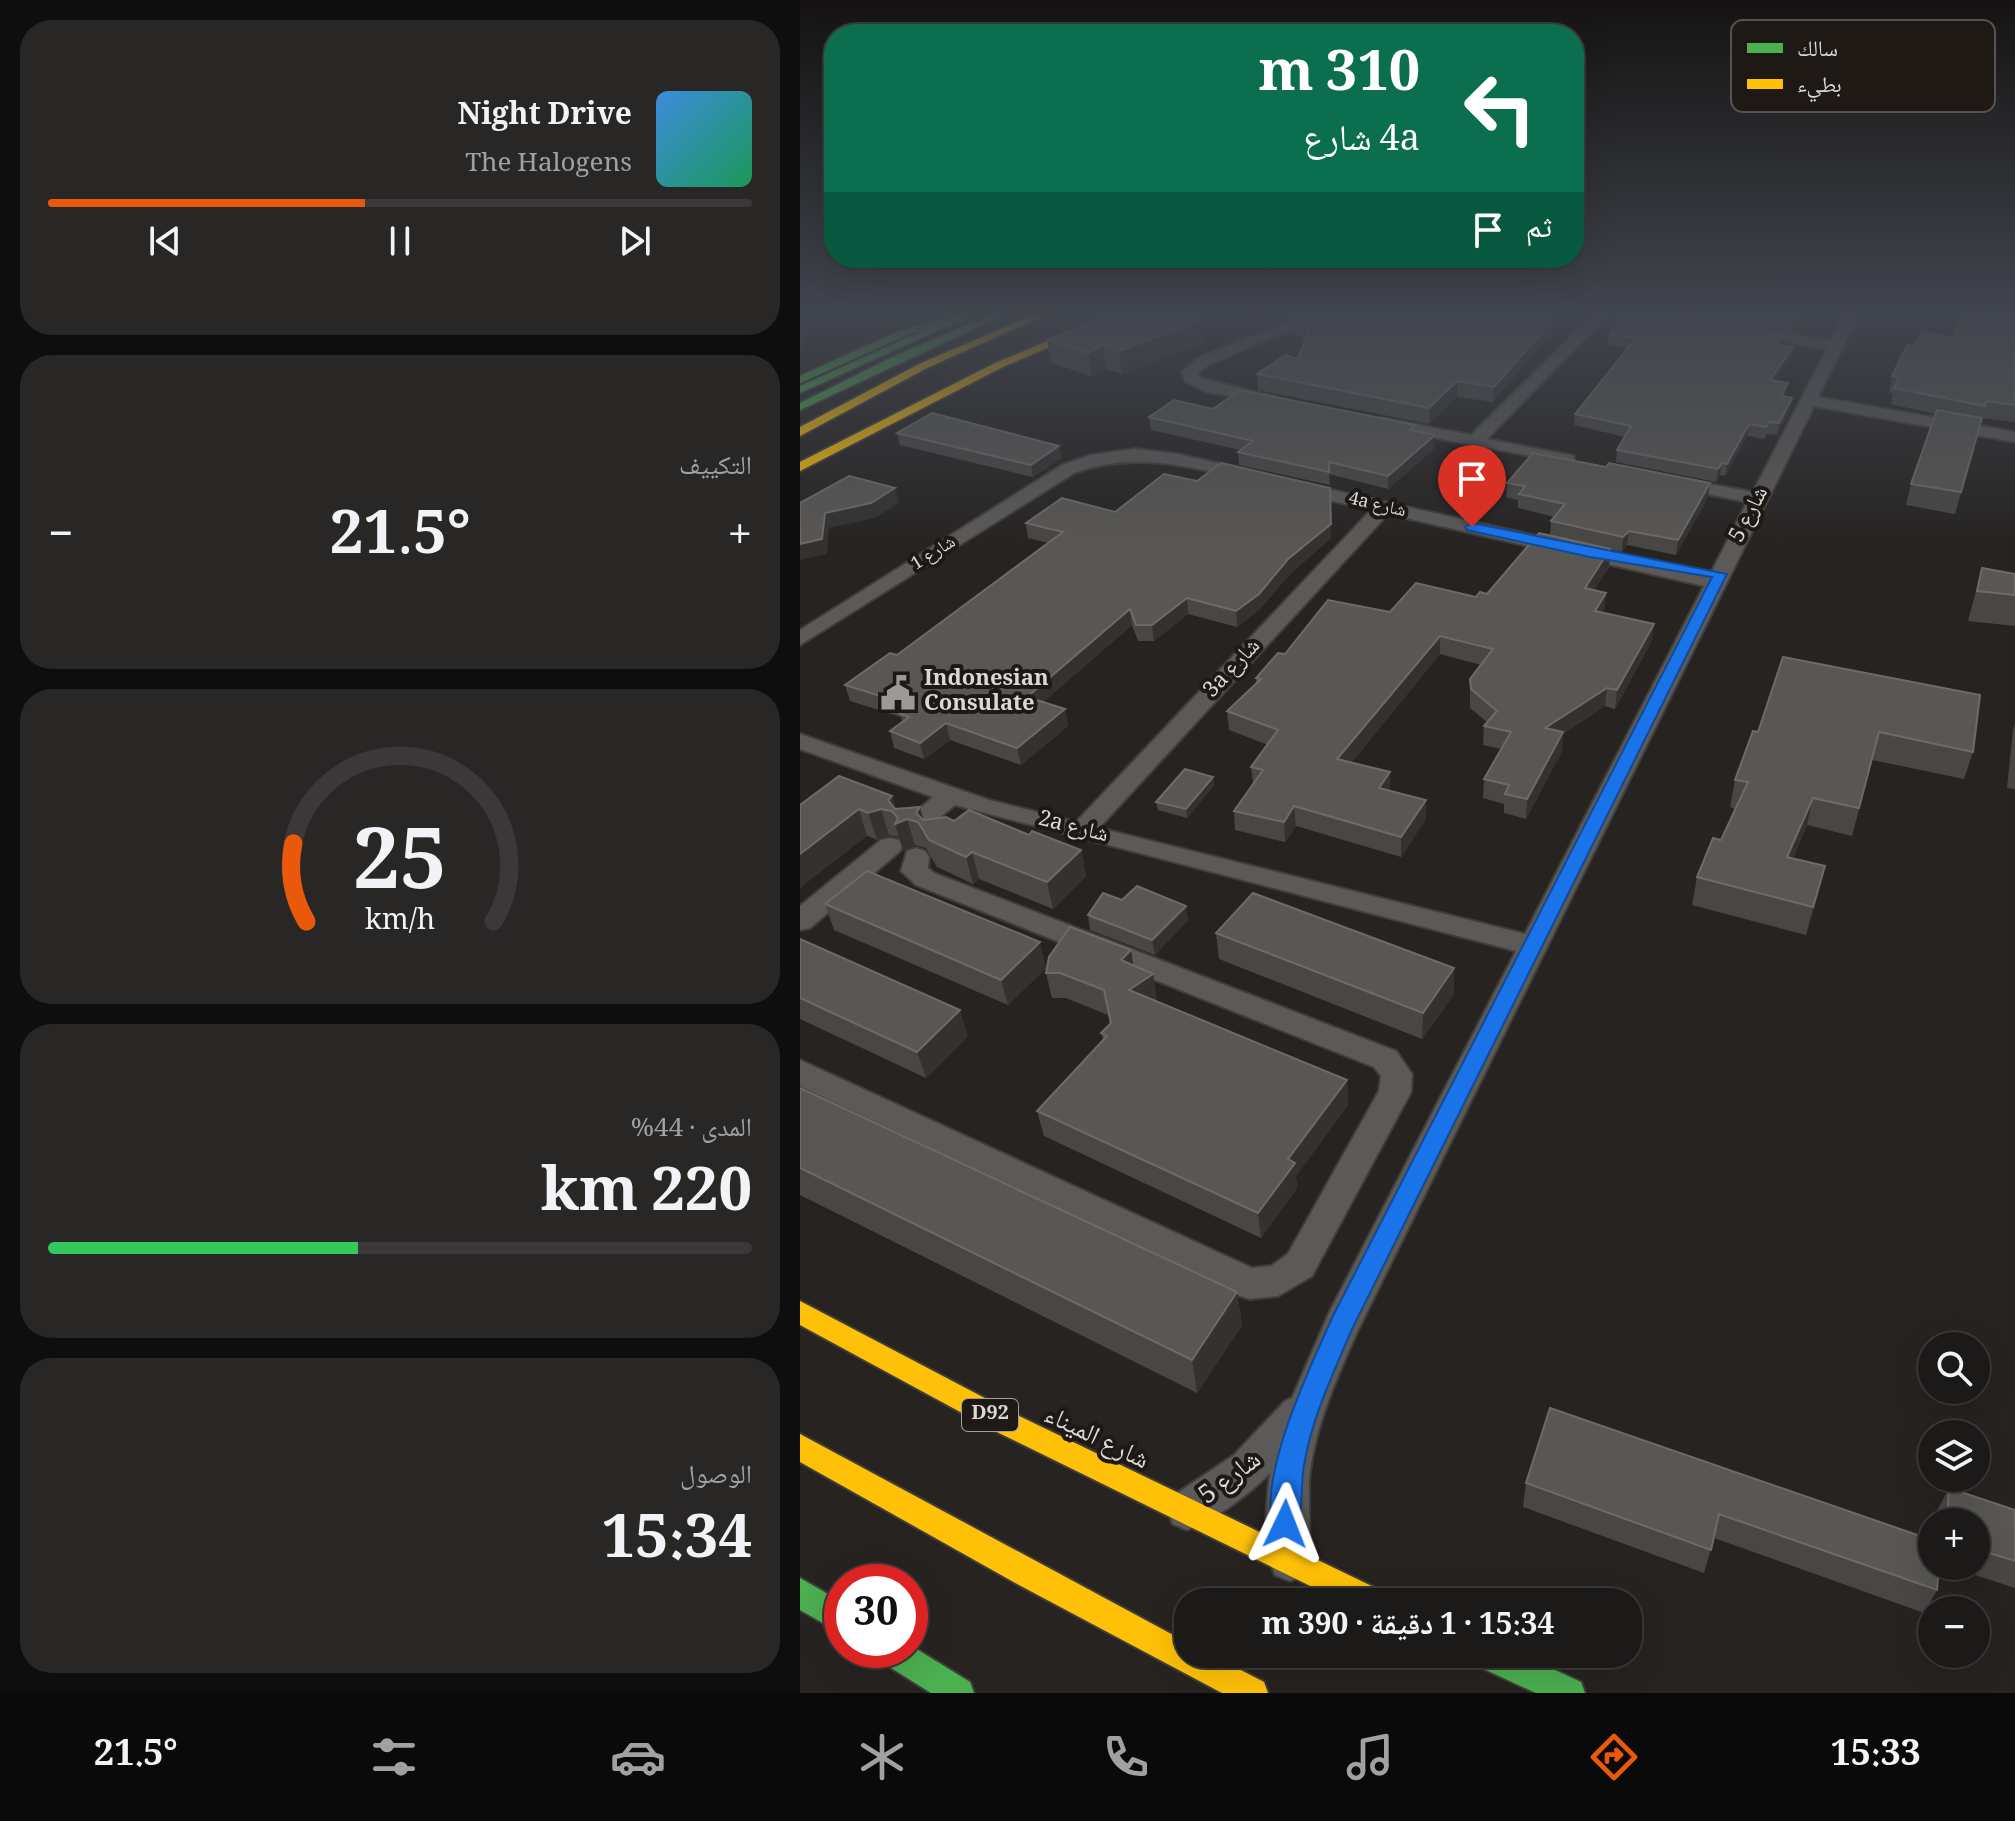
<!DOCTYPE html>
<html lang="ar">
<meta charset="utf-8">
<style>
body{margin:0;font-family:Georgia,"Noto Naskh Arabic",serif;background:#292726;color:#f1f3f6;direction:rtl;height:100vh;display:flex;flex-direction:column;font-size:30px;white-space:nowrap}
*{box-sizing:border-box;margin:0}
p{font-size:26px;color:#a0a1a2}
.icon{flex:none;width:44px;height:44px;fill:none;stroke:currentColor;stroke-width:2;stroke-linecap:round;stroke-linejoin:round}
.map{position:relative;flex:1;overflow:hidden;direction:ltr}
.drawer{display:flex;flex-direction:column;gap:20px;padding:20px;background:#0f0e0e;width:800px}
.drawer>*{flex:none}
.banner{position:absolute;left:24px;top:24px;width:760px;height:244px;border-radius:32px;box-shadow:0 8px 32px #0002,0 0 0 2px #3a3838;direction:rtl;background:#0b6e4f;color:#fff;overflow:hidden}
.tools{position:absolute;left:1118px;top:1332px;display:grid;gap:16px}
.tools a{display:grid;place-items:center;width:72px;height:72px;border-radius:50%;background:#1c1a19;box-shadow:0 8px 32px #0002,0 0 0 2px #3a3838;font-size:40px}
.speed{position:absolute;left:24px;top:1564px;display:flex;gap:16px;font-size:40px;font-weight:700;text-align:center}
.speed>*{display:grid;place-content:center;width:104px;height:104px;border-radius:50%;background:#1c1a19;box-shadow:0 8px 32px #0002,0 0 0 2px #3a3838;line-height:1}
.speed .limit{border:12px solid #d22;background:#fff;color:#111}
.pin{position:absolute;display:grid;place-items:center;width:68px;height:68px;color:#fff;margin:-82px -34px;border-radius:50% 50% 50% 0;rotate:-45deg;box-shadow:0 0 8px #0007}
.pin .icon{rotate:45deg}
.me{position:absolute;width:88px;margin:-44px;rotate:2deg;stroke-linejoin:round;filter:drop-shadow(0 0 6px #0008)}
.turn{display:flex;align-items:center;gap:28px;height:168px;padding:0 32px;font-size:36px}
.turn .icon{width:104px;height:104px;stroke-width:2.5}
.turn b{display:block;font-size:56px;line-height:68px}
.then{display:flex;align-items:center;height:76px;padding:0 32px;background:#0003;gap:16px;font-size:30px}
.big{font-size:60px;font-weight:800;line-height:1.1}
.drawer .tile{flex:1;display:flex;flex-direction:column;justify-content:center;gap:12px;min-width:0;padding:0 28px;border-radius:32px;background:#292726}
.drawer .dial{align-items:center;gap:0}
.dial svg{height:208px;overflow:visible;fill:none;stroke:#3a3838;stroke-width:7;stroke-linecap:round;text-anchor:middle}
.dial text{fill:#f1f3f6;stroke:none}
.song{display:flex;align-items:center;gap:24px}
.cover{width:96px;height:96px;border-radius:12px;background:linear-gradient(135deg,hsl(210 70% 55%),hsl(150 70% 35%))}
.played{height:8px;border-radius:4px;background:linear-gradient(90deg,#ea580c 45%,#3a3838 45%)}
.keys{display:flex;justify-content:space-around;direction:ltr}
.heat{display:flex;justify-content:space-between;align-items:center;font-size:44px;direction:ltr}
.charge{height:12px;border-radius:6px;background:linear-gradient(90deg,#34c759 44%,#3a3838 0)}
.trip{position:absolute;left:374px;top:1588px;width:468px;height:80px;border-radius:32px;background:#1c1a19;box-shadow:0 8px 32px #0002,0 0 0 2px #3a3838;font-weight:800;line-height:80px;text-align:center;direction:rtl}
.dock{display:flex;height:128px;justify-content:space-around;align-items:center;background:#0b0a0a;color:#a0a1a2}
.dock .icon{width:56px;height:56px}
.dock .selected{color:#ea580c}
.dock b{font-size:36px;color:#f1f3f6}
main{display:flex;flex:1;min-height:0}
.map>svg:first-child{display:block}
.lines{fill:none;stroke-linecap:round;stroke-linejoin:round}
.street-casing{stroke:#403e3b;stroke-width:4}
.fast-casing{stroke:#403e3b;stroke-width:4}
.slow-casing{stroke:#403e3b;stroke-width:4}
.street{fill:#5c5a58;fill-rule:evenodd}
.fast{fill:#4caf50;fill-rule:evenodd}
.slow{fill:#ffc107;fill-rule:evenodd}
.wall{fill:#494745}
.shaded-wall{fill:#343230}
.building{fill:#595754;stroke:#6d6b68;stroke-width:2}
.route{fill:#1a73e8;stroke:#114b97;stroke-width:2}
.labels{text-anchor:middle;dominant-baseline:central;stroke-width:8;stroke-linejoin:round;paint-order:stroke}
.far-street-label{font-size:18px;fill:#dbd8d5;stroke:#1f1916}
.shield{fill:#1f1916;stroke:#a39f9c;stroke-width:2}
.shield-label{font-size:20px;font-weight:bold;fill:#dbd8d5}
.street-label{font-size:22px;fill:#dbd8d5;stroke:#1f1916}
.poi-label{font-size:22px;font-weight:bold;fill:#dbd8d5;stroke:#1f1916;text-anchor:start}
.near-street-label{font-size:26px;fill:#dbd8d5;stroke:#1f1916}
.key{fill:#1f1916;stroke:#57524f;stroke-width:2}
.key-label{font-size:22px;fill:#dbd8d5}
</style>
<main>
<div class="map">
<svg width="1215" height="1693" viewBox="0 0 1215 1693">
<rect width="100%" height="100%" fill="#262321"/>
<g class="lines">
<g class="street-casing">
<g id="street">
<polygon points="512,312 531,312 410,364 398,373 400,378 476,397 476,403 406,392 385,381 382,372 398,358"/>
<polygon points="796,312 846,312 868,318 861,322 810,313 687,439 774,456 774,464 582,428 574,423 582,418 671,435"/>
<path d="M1046,312H1060L1018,397L1215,432V442L1014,406L558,1330C538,1375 517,1421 510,1471C506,1502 514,1551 505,1575L490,1581L475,1575C462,1543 466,1507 470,1473C446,1497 419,1517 387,1530L373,1524L367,1510L373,1496L434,1455L485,1401L492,1398L529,1313L716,951L155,805L121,833H103L99,827L133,797L0,749V734L189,800L276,822L571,510L490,491V483L496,482L910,575L947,502L876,488L867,483L876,478L953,492L1027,349L951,336L944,332L951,328L1031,341ZM588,514L904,586L725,934L299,828Z"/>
<polygon points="1161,312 1215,314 1215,322 1168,316"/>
<path d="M335,449L378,454L452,471L455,475L446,480C387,466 334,451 274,473L0,645V630L262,465L291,455Z"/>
<polygon points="90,838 99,840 103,846 99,852 10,928 0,930 0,906 81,840"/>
<polygon points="116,848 125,851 129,857 128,868 134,873 596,1051 612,1074 611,1092 512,1276 478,1296 450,1299 437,1295 0,1086 0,1060 452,1268 471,1266 488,1254 579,1091 581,1076 574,1067 116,885 101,871 107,851"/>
</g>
</g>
<g class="fast-casing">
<g id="fast">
<polygon points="167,312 179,312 0,393 0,386 127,329 109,334 0,383 0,376 101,330"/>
<polygon points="198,312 210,312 0,410 0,403 97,355"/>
<polygon points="0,1578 42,1602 42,1634 0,1610"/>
<polygon points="110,1645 170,1682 174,1693 131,1693 80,1661 76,1650 110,1650"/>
<polygon points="671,1654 720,1654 781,1682 785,1693 736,1693 675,1665"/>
</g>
</g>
<g class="slow-casing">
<g id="slow">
<polygon points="240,312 252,312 127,368 0,436 0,427 119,364"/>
<polygon points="318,312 331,312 203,367 0,471 0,462 195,363"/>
<polygon points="0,1301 217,1415 584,1592 589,1602 543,1602 199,1433 0,1325"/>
<polygon points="0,1434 388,1643 388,1654 410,1654 464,1682 468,1693 422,1693 219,1585 0,1462"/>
</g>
</g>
<use href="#street" class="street"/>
<use href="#fast" class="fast"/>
<use href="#slow" class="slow"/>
</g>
<g class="wall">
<polygon points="435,312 772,312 752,331 752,334 693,402 657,397 629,424 458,390 457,374 498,359 505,339 490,333 489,318 491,317 474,324 473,316 460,321"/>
<polygon points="855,312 1005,312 990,332"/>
<polygon points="1215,322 1215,422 1182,418 1155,514 1106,505 1111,484 1135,414 1091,404 1093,393 1089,393 1092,376 1114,346"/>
<polygon points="809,334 981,345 991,358 975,381 986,394 985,397 992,398 990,409 977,435 967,434 964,439 947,436 925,476 920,475 916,482 816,462 817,450 825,437 774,425 775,414 828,348 808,345"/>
<polygon points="247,340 404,343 322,374 306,369 291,376 251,363"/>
<polygon points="413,409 616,431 635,435 635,448 588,489 529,474 530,485 439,465 438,452 440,450 351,430 349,417"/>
<polygon points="97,433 259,446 261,458 233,477 100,445"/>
<polygon points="707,483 908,497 876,555 827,545 822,552 750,536 751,521 755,517 718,508 718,500 706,497"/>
<polygon points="315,512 531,538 489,575 460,609 437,627 388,614 354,641 338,641 332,625 243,702 265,709 268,726 221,765 150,740 124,759 94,748 90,731 102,722 101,717 50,701 45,685 97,655 249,543 228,538 226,523"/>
<polygon points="810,549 809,567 794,590 806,593 803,613 854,624 851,642 815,709 805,706 763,734 762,751 726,819 704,813 704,804 683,798 684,779 701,749 683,745 684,726 687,722 670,708 670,679 681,665 640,654 551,763 590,790 626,800 626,819 601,857 496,826 485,842 435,830 434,811 453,784 451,767 468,745 429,730 427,711 456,684 456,678 485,654 590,612 676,597"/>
<polygon points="1182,568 1215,574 1215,626 1168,621"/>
<polygon points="983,657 1173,752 1164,779 1072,760 1052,836 1007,825 993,858 1018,895 1006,935 892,905 897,877 921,840 935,809 930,807 935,780 958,732"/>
<polygon points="1215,723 1215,789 1207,788 1213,730"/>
<polygon points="413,777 414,785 387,818 358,810 356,802"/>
<polygon points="92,796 96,809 120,807 123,820 154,821 229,835 281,850 286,876 253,909 179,879 173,884 137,867 126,848 115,845 103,851 99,837 89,835 77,840 0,805"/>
<polygon points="322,900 386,906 388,920 355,955 290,930 288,915"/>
<polygon points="25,904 246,968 208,1005 34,930"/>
<polygon points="416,933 654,968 654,994 622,1039 419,959"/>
<polygon points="0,939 168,1036 126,1078 0,1019"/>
<polygon points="333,966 357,999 355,1000 547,1080 548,1105 496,1176 497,1188 461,1238 244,1136 237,1111 303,1040 301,1033 310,1024 308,1015 266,998 252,998 246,973"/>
<polygon points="0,1088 437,1292 442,1325 397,1393 0,1195"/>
<polygon points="750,1408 1137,1590 1124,1613 914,1538 904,1573 723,1507 726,1483"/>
<polygon points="1149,1488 1215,1510 1215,1588 1148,1566 1176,1566 1176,1522 1137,1522 1137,1511"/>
</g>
<g class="shaded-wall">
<polygon points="0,312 58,312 1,335 5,349 0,351"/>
<polygon points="459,312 473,312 473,316 460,321"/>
<polygon points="473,312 504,312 474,324"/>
<polygon points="758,312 772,312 752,331 752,334 693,402 694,387 750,319"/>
<polygon points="998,312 1005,312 990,332 993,319"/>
<polygon points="401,320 404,343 322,374 319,351"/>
<polygon points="983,334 982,344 974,355 976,344"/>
<polygon points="303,345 306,369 291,376 288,353"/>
<polygon points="993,347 991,358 968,391 970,380"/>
<polygon points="657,381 657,397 629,424 629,408"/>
<polygon points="988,383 986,394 979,408 981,396"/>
<polygon points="992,398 990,409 977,435 979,423"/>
<polygon points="949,424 947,436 925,476 927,464"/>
<polygon points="635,435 635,448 588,489 588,476"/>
<polygon points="259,446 261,458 233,477 231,465"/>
<polygon points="922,463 920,475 916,482 918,469"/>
<polygon points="910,483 908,497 876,555 878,540"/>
<polygon points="95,488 99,503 75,518 29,528 27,554 0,560 0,544 25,513"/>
<polygon points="530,488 531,538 489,575 460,609 437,627 436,611"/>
<polygon points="829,531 827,545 822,552 823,537"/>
<polygon points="810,549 809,567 783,606 785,588"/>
<polygon points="806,593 804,611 793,629 795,611"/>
<polygon points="387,598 388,614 354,641 352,625"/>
<polygon points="330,609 332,625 231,713 227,697"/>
<polygon points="854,624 851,642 815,709 817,690"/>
<polygon points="640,636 640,654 538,779 537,759"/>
<polygon points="807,688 805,706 763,734 762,751 726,819 727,799 745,728"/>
<polygon points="265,709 268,726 221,765 217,748"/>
<polygon points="146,723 150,740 124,759 120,743"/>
<polygon points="590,772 590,792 579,788"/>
<polygon points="413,777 414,785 387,818 386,809"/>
<polygon points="92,796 100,822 107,819 115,845 103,851 95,824 98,818 88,800"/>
<polygon points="1013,798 1007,825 981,885 987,857"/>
<polygon points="626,800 626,819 601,857 601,837"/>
<polygon points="494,806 496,826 485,842 484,822"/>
<polygon points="120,807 127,833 118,822 124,840 116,813"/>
<polygon points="59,809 67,836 0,888 0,854"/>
<polygon points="81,809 89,835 77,840 68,813"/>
<polygon points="281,850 286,876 253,909 247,882"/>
<polygon points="172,852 179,879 173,884 166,857"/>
<polygon points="1025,866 1018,895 1006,935 1013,907"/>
<polygon points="386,906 388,920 355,955 352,940"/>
<polygon points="240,942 246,968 208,1005 201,980"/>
<polygon points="331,950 335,975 321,960"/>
<polygon points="654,968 654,994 622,1039 623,1013"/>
<polygon points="353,974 357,999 334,1014 329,990"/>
<polygon points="160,1010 168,1036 126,1078 117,1052"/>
<polygon points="547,1080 548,1105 496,1176 497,1188 461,1238 458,1213 488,1159"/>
<polygon points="437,1292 442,1325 397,1393 392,1360"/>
</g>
<g class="building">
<polygon points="313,312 376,312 401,320 319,351 303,345 288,353 247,340"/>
<polygon points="504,312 758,312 750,319 753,320 694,387 657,381 629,408 457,374 486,355 498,359 510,326 489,318"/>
<polygon points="828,312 848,312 983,334 976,344 993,347 970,380 988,383 981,396 992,398 979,423 969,422 966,427 949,424 927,464 922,463 918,469 817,450 831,426 775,414 836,338 809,334"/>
<polygon points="941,312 998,312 993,319"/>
<polygon points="1182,318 1215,322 1215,405 1186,401 1185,406 1094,388 1099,377 1092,376 1107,345 1114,346 1121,332 1153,337 1159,320"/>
<polygon points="440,390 616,425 610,430 635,435 588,476 529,462 529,472 438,452 453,441 349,417 374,400 413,409"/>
<polygon points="1137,410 1182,418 1161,492 1111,484"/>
<polygon points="132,413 259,446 231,465 97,433"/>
<polygon points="733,453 806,467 809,463 910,483 878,540 829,531 823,537 751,521 765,504 719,494 725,486 707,483"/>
<polygon points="421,463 530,488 531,524 488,559 459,594 436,611 387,598 352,625 336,625 330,609 227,697 265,709 217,748 146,723 120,743 90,731 109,717 100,714 112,706 45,685 90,653 97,655 263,532 226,523 262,498 315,512 364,474 397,481"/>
<polygon points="49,476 95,488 71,503 25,513 22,539 0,544 0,503"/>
<polygon points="739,533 810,549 785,588 806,593 795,611 854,624 817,690 807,688 745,728 763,732 727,799 705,794 709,785 684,779 711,732 684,726 697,711 671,689 670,679 693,649 640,636 537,759 590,772 579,788 626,800 601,837 494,806 484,822 434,811 463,770 451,767 478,730 427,711 461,679 456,678 478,653 485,654 528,600 590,612 616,583 676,597 680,592 687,594"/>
<polygon points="1182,568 1215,574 1215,595 1177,591"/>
<polygon points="983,657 1180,695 1173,752 1079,732 1059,808 1013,798 987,857 1025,866 1013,907 897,877 913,838 921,840 948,782 935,780 953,731 958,732"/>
<polygon points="385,769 413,777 386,809 356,802"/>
<polygon points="39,776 92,796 88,800 95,809 120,807 116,813 123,820 146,817 154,821 169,810 229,835 232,831 281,850 247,882 172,852 166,857 129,840 118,822 107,819 95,824 98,818 92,811 81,809 68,813 59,809 0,854 0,805"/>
<polygon points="67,871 240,942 201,980 25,904"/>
<polygon points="337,886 386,906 352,940 288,915 303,893 322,900"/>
<polygon points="453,893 654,968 623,1013 416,933"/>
<polygon points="270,927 331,950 321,960 353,974 329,990 547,1080 488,1159 495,1163 458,1213 237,1111 307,1036 301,1033 311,1023 304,990 260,973 246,973 249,957"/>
<polygon points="0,939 160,1010 117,1052 0,998"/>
<polygon points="0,1088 437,1292 392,1360 0,1168"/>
<polygon points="750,1408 1132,1540 1132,1566 1139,1566 1137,1590 919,1514 911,1550 726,1483"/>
<polygon points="1149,1488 1215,1510 1215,1561 1176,1549 1176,1522 1147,1522"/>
</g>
<linearGradient id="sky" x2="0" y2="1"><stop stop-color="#151312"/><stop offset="0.57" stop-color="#41454e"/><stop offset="1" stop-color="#41454e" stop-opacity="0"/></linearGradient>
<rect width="1215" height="549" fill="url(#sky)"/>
<path class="route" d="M672,523L927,574L552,1329C533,1374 512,1417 504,1465C500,1488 504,1512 495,1534L485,1538L475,1534C454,1482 511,1365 533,1316L912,577L790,557L667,530L665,527Z"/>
<defs>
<g id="civic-bare" transform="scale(2.76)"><path d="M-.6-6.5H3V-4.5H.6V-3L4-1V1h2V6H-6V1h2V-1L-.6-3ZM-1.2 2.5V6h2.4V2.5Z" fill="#9c9996" stroke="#1f1916" stroke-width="2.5" paint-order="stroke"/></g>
</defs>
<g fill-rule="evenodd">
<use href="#civic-bare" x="98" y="693"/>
</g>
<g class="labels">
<g class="far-street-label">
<text transform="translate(577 506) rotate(13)">4a شارع</text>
<text transform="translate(134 554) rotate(-32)">شارع 1</text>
</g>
<rect class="shield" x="162" y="1399" width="56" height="32" rx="6"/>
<g class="shield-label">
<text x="190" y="1415">D92</text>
</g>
<g class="street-label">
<text transform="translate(950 515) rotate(-63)">شارع 5</text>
<text transform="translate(433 669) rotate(-47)">3a شارع</text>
<text transform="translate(273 828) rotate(14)">2a شارع</text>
</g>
<g class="poi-label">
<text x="124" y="680">Indonesian<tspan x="124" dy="25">Consulate</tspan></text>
</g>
<g class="near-street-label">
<text transform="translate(296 1439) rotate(26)">شارع الميناء</text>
<text transform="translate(431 1479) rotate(-37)">شارع 5</text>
</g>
</g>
<rect x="931" y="20" width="264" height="92" rx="12" class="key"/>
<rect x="947" y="43" width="36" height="10" fill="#4caf50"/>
<rect x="947" y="79" width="36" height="10" fill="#ffc107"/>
<g class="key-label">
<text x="997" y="56">سالك</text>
<text x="997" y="92">بطيء</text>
</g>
</svg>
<div class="tools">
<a><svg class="icon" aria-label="search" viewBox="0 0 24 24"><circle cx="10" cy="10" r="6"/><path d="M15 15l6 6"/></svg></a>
<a><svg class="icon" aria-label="layers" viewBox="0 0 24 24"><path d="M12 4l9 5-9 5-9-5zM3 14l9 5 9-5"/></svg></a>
<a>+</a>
<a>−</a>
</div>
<div class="speed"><div class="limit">30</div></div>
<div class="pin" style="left:672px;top:527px;background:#d93025"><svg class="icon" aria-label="arrive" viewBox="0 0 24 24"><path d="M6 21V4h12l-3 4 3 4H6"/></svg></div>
<svg class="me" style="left:485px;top:1524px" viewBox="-20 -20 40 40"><path d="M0-17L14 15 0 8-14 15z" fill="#1a73e8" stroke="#fff" stroke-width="4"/></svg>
<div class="trip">15:34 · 1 دقيقة · 390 m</div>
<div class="banner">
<div class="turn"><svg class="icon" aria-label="left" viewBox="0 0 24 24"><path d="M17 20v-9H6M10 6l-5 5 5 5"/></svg><div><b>310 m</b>4a شارع</div></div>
<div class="then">ثم<svg class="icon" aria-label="arrive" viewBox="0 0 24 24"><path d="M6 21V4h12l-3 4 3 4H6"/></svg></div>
</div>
</div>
<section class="drawer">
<div class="tile">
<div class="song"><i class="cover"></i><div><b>Night Drive</b><p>The Halogens</p></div></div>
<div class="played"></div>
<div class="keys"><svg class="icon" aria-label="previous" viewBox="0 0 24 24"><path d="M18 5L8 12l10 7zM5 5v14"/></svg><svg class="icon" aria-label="pause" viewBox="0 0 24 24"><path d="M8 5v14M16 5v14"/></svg><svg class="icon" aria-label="next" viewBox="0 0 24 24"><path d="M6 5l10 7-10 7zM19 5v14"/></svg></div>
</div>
<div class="tile"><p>التكييف</p>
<div class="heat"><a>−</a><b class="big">21.5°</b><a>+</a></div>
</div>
<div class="tile dial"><svg viewBox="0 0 100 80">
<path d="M14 69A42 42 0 1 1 86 69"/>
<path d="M14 69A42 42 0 0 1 9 39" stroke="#ea580c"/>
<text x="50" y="56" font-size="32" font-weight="700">25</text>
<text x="50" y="72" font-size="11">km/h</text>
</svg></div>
<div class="tile"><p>المدى · 44%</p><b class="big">220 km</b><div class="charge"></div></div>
<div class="tile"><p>الوصول</p><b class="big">15:34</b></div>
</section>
</main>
<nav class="dock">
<b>15:33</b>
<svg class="icon selected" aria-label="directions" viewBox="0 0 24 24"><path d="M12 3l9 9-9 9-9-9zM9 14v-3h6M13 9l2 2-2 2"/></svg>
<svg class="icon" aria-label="music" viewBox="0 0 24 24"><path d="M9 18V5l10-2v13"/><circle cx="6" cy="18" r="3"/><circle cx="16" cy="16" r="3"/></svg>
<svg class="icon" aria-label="phone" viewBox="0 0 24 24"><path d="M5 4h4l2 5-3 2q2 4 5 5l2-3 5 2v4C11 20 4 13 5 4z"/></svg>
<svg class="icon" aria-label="climate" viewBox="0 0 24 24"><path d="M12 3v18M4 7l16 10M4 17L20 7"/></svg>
<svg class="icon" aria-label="car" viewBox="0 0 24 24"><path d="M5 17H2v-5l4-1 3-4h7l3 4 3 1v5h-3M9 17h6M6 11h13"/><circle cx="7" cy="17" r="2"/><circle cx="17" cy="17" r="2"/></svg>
<svg class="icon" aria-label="filters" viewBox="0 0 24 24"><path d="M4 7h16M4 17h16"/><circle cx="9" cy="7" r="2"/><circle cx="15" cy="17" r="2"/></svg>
<b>21.5°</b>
</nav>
